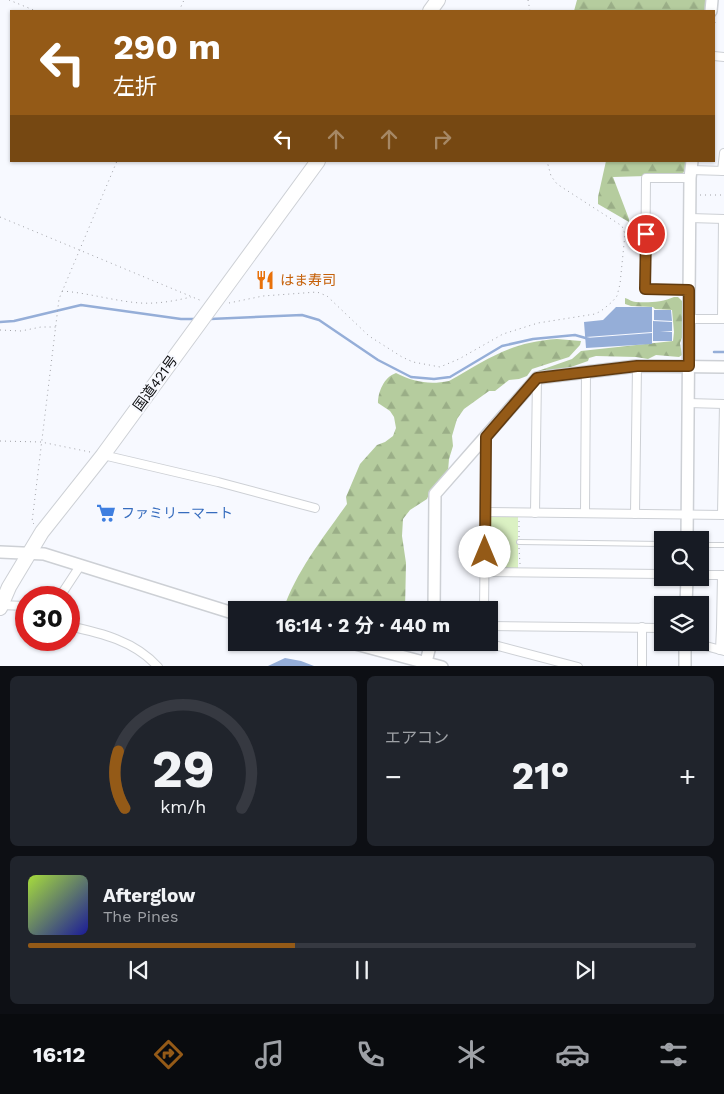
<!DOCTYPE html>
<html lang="ja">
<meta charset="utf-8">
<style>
body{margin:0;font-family:"Work Sans","Noto Sans JP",sans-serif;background:#20242c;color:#f1f3f6;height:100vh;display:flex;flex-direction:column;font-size:19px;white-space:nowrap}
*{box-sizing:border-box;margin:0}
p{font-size:16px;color:#9ea1a6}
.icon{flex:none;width:28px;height:28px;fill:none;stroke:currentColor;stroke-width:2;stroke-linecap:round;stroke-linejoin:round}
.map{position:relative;height:666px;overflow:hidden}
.details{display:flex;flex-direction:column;gap:10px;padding:10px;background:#0d0f14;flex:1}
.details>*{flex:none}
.hud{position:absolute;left:10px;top:10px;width:705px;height:152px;border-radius:0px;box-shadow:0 1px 4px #0004;background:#945a17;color:#fff;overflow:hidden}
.buttons{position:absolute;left:654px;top:531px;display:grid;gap:10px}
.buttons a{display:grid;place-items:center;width:55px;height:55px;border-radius:0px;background:#171b24;box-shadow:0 1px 4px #0004;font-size:25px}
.speed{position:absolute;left:15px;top:586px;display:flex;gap:10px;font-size:25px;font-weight:700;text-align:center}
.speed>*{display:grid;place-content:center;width:65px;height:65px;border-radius:50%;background:#171b24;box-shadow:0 1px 4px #0004;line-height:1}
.speed .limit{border:8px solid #d22;background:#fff;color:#111}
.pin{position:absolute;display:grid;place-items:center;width:42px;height:42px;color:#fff;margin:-21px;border:2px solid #fff;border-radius:50%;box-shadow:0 1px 5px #0007}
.me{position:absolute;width:55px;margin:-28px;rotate:0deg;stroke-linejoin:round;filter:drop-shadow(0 0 4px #0008)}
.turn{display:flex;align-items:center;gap:18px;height:105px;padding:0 20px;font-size:22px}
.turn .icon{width:65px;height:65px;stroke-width:2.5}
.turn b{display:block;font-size:35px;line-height:42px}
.lanes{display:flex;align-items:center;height:48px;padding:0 20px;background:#0003;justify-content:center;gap:25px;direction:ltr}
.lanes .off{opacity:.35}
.big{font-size:38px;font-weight:700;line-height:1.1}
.details .tile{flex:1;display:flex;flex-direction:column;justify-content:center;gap:8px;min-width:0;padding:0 18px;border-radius:8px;background:#20242c}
.details .dial{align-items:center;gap:0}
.dial svg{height:130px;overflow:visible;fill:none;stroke:#363941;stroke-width:7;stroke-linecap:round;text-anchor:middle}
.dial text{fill:#f1f3f6;stroke:none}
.song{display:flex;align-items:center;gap:15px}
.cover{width:60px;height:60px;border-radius:8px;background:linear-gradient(135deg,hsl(80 70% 55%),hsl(240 70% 35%))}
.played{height:5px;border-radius:2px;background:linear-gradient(90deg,#945a17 40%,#363941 40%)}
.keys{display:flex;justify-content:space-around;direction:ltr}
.heat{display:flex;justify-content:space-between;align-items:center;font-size:28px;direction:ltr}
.details .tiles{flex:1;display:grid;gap:10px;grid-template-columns:1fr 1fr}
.tile:last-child{grid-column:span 2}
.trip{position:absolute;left:228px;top:601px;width:270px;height:50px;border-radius:0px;background:#171b24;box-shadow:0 1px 4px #0004;font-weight:700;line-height:50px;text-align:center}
.menu{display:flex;height:80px;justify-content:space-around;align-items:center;background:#090b0e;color:#9ea1a6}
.menu .icon{width:35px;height:35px}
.menu .on{color:#945a17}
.menu b{font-size:22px;color:#f1f3f6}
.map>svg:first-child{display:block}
.forest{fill:url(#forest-firs)}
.park{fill:#dbf1c3}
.water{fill:#95aed8}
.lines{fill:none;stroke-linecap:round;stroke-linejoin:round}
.stream{stroke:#95aed8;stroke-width:2.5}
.lane-casing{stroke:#cdd0d5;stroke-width:6}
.street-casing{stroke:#cdd0d5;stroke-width:10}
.secondary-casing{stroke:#cdd0d5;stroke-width:14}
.highway-casing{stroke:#cdd0d5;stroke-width:16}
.path{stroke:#a0a1a6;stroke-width:1;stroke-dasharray:1 4;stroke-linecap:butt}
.lane{stroke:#fff;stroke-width:4}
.street{stroke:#fff;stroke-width:8}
.secondary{stroke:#fff;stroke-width:11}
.highway{stroke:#fff;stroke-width:14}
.route-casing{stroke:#603a0f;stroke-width:12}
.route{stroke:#945a17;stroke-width:9}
.labels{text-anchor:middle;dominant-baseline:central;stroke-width:4;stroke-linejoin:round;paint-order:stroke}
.food-label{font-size:14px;fill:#c56008;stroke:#f7f9ff;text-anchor:start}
.street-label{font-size:14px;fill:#0b0c0e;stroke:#f7f9ff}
.shop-label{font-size:14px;fill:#366cbe;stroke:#f7f9ff;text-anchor:start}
</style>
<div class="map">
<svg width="724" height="667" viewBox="0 0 724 667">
<defs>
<pattern id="forest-firs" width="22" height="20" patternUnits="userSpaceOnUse" patternTransform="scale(1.25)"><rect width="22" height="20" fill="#b5cc9e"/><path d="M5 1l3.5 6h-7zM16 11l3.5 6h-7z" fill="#9aae87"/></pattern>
</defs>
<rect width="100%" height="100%" fill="#f7f9ff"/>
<g class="forest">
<polygon points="577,0 709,0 707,11 574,11"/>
<polygon points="606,161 687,161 686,171 679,175 613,177 629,219 629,222 598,204 598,197"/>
<path d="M674,297H678L682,301L683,310V335L680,343L682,355L679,357L656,355L648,359L636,357L596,356L589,358L588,361L571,367L542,373L538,371L572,359L581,351L673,341L674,332L672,310L655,309L653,307L631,306L625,304V298C629,299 632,302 636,302C648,303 663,302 674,297Z"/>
<path d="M557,339L581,341L580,345L569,357L532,369L527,376L519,379L509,380L495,391H489L464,409L457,419L452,436L453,446L449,459L448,471L430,492L427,499L410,510L403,519L402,536L406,563L405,610H283C297,570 323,538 347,504L346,497L360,464L377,445L385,442L393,436L396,428L394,417L390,411L378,403C378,392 384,377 396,373C414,382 429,385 449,381C488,359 510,342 557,339Z"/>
</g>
<polygon class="park" points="492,516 518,516 518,569 492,569 489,566 489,519"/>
<g class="water">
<polygon points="616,307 652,307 652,332 586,337 586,338 652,333 652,344 586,348 584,322 603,320"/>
<polygon points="654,310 671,310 672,321 654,320"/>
<polygon points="653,321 672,322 672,331 660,332 672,332 672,341 653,341"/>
<polygon points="285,658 301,661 314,666 268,666"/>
</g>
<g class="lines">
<g class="stream">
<polyline points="210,319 302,315 319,320 378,360 411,377 434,379 450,377 502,346 533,339 575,335 589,339"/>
<polyline points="0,322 14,321 81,305 181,319 197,319"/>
<polyline points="714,352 724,352"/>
</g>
<g class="lane-casing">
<g id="lane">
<polyline points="519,542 662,544"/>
<polyline points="700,545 724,545"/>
</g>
</g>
<g class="street-casing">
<g id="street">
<polyline points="714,56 724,57"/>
<polyline points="691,170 724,171"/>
<polyline points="722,171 724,153"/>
<polyline points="690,218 724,219"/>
<polyline points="689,289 645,289 646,178 690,178"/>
<polyline points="689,319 724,319"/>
<polyline points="722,319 723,219"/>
<polyline points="688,403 724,404"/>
<polyline points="103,455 218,482 315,508"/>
<polyline points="485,512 724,515"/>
<polyline points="535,513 537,378"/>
<polyline points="585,513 586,372"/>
<polyline points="635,514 637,366"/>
<polyline points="722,515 724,404"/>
<polyline points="485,572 662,574"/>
<polyline points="700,575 724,575"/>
<polyline points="722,575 721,628 724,628"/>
<polyline points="59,598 80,566"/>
<polyline points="0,605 26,606"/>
<polyline points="484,610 486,437"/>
<path d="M69,626C101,633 135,641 158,667"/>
<polyline points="489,626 662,628"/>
<polyline points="483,642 578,667"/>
<polyline points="691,642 724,651"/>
<polyline points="720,650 721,628"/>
<polyline points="642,667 642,627"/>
</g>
</g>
<g class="secondary-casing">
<g id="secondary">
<polyline points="711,11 712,0"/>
<polyline points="687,540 690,178 692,161"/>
<polyline points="0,552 44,554 236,614"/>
<polyline points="686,605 687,578"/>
<polyline points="434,610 435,494 537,378 637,366 724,367"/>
<polyline points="348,642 442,667"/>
<polyline points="426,662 431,642"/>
<polyline points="685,667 685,642"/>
</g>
</g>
<g class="highway-casing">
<g id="highway">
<polyline points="430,11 438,0"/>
<polyline points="0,608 9,587 42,532 103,455 318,161"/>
</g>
</g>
<g class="path">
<polyline points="9,0 36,11"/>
<polyline points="528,0 530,11"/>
<polyline points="179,11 184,0"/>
<polyline points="714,33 715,21"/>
<polyline points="700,195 724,195"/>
<polyline points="0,217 202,301"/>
<path d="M62,291C89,293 114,301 140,303C158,304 174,301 191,297"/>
<polyline points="229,303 263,296 317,292 327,296 369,336 402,357 413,362 440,367 459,359 503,334 538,323 595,314 601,311 612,302 617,296 620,284 625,234 622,226 557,184 551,176 547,161"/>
<polyline points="0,330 21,331 41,327 56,327"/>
<polyline points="0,441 41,442 90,452"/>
<polyline points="519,521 519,537"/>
<polyline points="34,524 32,522 59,299 117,161"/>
<polyline points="519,548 520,564"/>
</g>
<use href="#lane" class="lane"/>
<use href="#street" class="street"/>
<use href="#secondary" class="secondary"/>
<use href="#highway" class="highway"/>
</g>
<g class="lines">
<g class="route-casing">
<polyline id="route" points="485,552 486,437 537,378 637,366 689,366 689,290 645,289 646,234"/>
</g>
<use href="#route" class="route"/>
</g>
<defs>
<g id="restaurant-bare" transform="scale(1.5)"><path d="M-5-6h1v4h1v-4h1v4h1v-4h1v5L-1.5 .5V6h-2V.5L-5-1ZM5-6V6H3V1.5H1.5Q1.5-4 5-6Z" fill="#e8710a" stroke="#f7f9ff" stroke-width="2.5" paint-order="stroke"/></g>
<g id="supermarket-bare" transform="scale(1.5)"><path d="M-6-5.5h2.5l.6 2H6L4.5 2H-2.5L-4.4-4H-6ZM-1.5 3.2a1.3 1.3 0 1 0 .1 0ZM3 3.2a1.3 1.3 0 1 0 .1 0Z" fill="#3f7fe0" stroke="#f7f9ff" stroke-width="2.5" paint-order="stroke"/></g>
</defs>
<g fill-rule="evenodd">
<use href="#restaurant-bare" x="265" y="280"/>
<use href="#supermarket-bare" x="106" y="513"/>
</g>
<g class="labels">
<g class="food-label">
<text x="280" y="280">はま寿司</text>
</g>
<g class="street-label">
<text transform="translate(155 383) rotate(-54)">国道421号</text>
</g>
<g class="shop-label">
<text x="121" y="513">ファミリーマート</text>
</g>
</g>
</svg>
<div class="buttons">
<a><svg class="icon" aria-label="search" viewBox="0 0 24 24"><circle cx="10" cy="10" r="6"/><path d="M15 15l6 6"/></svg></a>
<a><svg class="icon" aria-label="layers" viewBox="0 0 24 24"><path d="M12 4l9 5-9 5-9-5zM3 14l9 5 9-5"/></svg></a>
</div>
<div class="speed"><div class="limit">30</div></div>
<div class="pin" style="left:646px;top:234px;background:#d93025"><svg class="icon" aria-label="arrive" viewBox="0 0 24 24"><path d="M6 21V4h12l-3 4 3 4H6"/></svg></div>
<svg class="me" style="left:485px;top:552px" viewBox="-20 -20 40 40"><circle r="19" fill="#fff"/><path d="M0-13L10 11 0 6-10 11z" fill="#945a17"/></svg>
<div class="trip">16:14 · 2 分 · 440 m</div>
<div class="hud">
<div class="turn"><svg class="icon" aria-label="left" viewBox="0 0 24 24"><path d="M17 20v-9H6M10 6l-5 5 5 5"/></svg><div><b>290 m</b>左折</div></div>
<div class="lanes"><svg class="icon" aria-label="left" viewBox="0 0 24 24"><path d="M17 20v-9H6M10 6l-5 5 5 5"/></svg><svg class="icon off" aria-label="ahead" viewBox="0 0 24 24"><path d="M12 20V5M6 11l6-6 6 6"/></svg><svg class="icon off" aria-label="ahead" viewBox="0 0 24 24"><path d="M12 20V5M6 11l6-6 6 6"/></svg><svg class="icon off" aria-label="right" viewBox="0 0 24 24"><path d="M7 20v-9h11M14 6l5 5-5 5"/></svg></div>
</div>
</div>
<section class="details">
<div class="tiles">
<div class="tile dial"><svg viewBox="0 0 100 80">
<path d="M14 69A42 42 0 1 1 86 69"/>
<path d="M14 69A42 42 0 0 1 10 34" stroke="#945a17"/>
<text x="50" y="56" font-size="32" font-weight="700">29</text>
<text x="50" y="72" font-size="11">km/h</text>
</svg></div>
<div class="tile"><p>エアコン</p>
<div class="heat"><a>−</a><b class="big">21°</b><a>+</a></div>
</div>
<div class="tile">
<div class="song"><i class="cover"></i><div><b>Afterglow</b><p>The Pines</p></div></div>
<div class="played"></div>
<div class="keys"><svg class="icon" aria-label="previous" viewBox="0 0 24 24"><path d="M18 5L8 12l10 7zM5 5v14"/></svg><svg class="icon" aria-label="pause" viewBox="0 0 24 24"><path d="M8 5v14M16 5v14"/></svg><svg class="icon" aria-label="next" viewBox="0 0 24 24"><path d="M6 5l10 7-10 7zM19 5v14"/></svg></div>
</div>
</div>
</section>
<nav class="menu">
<b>16:12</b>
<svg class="icon on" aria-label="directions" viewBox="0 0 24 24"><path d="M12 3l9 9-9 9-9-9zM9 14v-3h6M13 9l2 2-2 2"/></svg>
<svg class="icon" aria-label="music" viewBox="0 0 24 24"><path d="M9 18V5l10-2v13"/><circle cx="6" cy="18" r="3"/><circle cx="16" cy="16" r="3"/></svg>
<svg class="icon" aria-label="phone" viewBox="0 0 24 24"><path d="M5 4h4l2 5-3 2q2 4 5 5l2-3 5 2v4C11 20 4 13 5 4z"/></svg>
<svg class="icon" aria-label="climate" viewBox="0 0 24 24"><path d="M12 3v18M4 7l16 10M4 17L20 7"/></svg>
<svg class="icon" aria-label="car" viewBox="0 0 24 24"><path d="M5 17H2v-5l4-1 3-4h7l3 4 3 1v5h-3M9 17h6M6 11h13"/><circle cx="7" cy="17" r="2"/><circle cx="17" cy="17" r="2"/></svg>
<svg class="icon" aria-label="filters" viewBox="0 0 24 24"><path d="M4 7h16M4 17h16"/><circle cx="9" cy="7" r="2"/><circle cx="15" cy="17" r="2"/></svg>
</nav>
